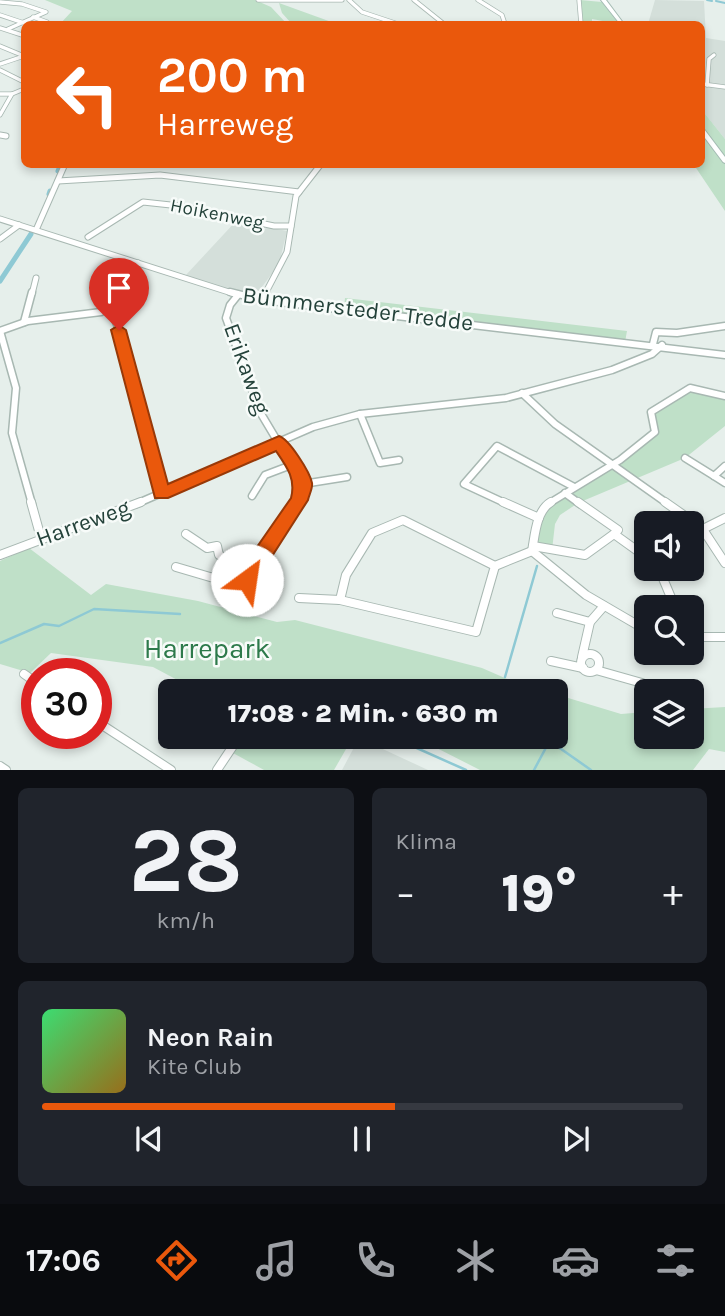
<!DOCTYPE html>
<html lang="de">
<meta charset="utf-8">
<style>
body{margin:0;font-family:Karla,sans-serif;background:#20242c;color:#f1f3f6;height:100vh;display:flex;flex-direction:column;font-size:26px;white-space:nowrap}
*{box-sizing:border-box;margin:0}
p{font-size:23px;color:#9ea1a6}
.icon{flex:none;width:38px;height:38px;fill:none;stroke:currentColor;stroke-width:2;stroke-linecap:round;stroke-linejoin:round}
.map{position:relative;height:770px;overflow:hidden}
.details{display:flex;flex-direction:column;gap:18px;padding:18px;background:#0d0f14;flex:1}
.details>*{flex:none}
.top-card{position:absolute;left:21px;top:21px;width:684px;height:147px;border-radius:10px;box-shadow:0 4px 10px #0003;background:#ea580c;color:#fff;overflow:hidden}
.buttons{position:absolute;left:634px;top:511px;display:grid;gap:14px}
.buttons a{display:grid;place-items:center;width:70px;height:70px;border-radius:10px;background:#171b24;box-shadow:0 4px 10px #0003;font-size:35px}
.speed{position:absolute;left:21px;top:658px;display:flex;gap:14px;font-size:35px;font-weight:700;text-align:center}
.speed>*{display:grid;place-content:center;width:91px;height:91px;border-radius:50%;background:#171b24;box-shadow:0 4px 10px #0003;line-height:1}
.speed .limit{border:10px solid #d22;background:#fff;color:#111}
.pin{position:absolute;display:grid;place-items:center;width:60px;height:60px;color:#fff;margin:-72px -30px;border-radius:50% 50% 50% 0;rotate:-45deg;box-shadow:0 0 7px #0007}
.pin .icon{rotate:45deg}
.me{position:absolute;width:77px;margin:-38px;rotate:31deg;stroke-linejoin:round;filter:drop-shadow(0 0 5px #0008)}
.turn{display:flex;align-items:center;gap:24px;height:147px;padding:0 21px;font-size:32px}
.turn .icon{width:91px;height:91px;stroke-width:2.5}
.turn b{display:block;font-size:49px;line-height:60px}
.big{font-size:52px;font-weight:800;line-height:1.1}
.details .widget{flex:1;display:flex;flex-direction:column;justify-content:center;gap:10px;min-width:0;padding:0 24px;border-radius:10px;background:#20242c}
.details .dial{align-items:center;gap:0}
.dial b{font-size:91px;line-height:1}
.song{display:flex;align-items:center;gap:21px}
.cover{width:84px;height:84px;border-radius:10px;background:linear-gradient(135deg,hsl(140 70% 55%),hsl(40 70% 35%))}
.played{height:7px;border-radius:4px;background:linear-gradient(90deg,#ea580c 55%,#363941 55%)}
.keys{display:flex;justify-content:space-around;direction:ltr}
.heat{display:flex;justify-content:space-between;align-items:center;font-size:38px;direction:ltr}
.details .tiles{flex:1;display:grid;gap:18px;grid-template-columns:1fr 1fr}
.widget:last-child{grid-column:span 2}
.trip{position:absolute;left:158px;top:679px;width:410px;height:70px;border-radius:10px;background:#171b24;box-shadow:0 4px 10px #0003;font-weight:800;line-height:70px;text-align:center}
.tab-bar{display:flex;height:112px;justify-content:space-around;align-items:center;background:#090b0e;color:#9ea1a6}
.tab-bar .icon{width:49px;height:49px}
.tab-bar .selected{color:#ea580c}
.tab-bar b{font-size:32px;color:#f1f3f6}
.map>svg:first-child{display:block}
.built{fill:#d4dfda}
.green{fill:#bfe0c8}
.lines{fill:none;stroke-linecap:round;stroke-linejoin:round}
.stream-far1{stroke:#8ec9d4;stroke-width:2}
.stream{stroke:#8ec9d4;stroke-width:2.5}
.canal{stroke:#8ec9d4;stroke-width:5}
.street-far3-casing{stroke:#a8b8b2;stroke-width:5}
.street-far2-casing{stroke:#a8b8b2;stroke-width:7}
.street-far1-casing{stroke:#a8b8b2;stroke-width:9}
.street-casing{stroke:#a8b8b2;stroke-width:10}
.secondary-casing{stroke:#a4bbb3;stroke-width:2}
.street-far3{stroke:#fff;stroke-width:3.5}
.street-far2{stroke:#fff;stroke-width:5}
.street-far1{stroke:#fff;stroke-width:6}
.street{stroke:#fff;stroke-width:8}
.secondary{fill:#fff;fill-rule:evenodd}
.route{fill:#ea580c;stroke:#983908;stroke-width:2}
.labels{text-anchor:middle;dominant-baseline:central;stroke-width:5;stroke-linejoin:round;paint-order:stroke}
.far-street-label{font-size:19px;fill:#24423a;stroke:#f7fbf9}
.street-label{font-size:23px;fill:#24423a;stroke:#f7fbf9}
.near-park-label{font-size:28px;fill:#2d7a4b;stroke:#f7fbf9}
</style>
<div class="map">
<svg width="725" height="770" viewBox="0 0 725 770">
<rect width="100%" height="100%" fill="#e6efeb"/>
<g class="built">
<polygon points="655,0 704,1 706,38 725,41 725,139 702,110 702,24 648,24"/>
<polygon points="237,220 265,227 260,234 267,227 287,231 279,264 256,295 238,293 185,276"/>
<polygon points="359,738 428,770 342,770"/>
</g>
<g class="green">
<polygon points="45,0 255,0 271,7 287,24 60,24 72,11"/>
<polygon points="580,0 602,2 619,24 592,19 592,24 583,24"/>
<polygon points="279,3 337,24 292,24 282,13"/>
<polygon points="702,110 725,139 725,211 694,165 702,164"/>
<polygon points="345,298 627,331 625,342 344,309"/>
<polygon points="690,388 725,396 725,426 685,458 578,503 560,515 555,524 552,550 533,546 546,505 595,475 655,432 651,412"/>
<polygon points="29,548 91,595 106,584 198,601 277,622 295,620 482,668 516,683 544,691 198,691 153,667 51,653 30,673 0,664 0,561"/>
<polygon points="555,694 621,714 646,712 646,737 691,737 691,709 725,707 725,752 709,749 693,770 480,770 415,737 555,737"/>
<polygon points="244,737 353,737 334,770 264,770 233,753"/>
</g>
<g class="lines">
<g class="stream-far1">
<polyline points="707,0 712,1"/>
<polyline points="716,1 725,3"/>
</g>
<g class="stream">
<polyline points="0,643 44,624 59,626 94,609 180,614"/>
<polyline points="505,677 537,566"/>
<polyline points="392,737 466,770"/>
<polyline points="544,737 591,770"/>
<polyline points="534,770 549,742"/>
</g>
<g class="canal">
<polyline points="58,171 61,164"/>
<polyline points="49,194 50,191"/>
<polyline points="0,281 31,234"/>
</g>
<g class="street-far3-casing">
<g id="street-far3">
<polyline points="258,0 342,0"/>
<polyline points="349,0 362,12 398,24"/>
<polyline points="414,0 444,24"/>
<polyline points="478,0 502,15 505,24"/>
<polyline points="579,0 581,24"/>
<polyline points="0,2 22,4 46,12 8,29"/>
<polyline points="0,15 24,23"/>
<polyline points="33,17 47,22"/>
<polyline points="0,28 22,35"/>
<polyline points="0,46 24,56"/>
<polyline points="0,64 24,56"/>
<polyline points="0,70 24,82"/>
<polyline points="702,84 725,87"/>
<polyline points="707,85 709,59 714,55"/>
<polyline points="0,94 12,94 0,115"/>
<polyline points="12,94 24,89"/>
</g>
</g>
<g class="street-far2-casing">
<g id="street-far2">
<polyline points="0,135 6,136"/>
<polyline points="58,181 160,175 299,192"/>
<polyline points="0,219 235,294"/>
<polyline points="36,230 65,164"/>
<polyline points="88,237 143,202 180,206 274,226 291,226"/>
<polyline points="0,239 19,225"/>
<polyline points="32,294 36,278"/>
<polyline points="106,294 105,286 138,263"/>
<polyline points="265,294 287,252 296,196 321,164"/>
</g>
</g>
<g class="street-far1-casing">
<g id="street-far1">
<polyline points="230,292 262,300 725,355"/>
<polyline points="238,295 230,305 226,318 260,412 303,484 297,504"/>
<polyline points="262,300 266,292"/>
<polyline points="105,310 113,314 119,330 162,494"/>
<polyline points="24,322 32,292"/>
<polyline points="0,331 16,388 12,433 32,504"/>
<polyline points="0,331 28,321 101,312 107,307 106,292"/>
<polyline points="653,344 656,332 677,333 725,326"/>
<polyline points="522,393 555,424 668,504"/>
<polyline points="360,414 380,463 399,460"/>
<polyline points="685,458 714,476"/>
<polyline points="725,466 714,476 725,483"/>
<polyline points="303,484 347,477"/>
<polyline points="565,493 580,504"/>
<polyline points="252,496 265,475 294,464"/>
<polyline points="136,504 313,427 360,414 506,398 612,370 652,354 662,345"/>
<polyline points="507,504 464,484 497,446 574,487"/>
<polyline points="548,504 620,460 655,432 651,412 690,388 725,396"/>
</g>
</g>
<g class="street-casing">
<g id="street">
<polyline points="31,502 41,538"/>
<polyline points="503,502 539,518"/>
<path d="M551,502C536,511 535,535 532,551L586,595L646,630"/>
<polyline points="578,502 618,530 614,534 646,557"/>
<polyline points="665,502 702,528 725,563"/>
<polygon points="403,520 495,566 476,632 340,600 346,575 372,533"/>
<polyline points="186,534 207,548 217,546 219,555 239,566 236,573"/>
<polyline points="691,535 725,518"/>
<polyline points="533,546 585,555 614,534"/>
<polyline points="0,555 141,502"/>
<polyline points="495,566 532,551"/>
<polyline points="176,567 227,582"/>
<polyline points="659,569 675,607"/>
<polygon points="236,573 246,577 244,585 232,587 227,582 228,578"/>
<polyline points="246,577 298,502"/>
<polyline points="247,580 263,591"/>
<polyline points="299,598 340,600"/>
<polyline points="557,613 590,622"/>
<polyline points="691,637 725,637"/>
<circle cx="590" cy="663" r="9"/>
<polyline points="582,657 590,622 604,606"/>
<polyline points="551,661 583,668"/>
<polyline points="596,670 642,683"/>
<polyline points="24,674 37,683"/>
<polyline points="96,721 171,770"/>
<polyline points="0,766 6,770"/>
<polyline points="217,770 239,737"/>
</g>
</g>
<g class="secondary-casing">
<g id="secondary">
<polygon points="601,0 606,0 624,24 620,24"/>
<polygon points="702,128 704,129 725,157 725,163 723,162 702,134"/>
</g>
</g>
<use href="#street-far3" class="street-far3"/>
<use href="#street-far2" class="street-far2"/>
<use href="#street-far1" class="street-far1"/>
<use href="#street" class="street"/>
<use href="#secondary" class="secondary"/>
</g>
<path class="route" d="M119,325L126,330L168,484L279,436C289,439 310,472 312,483C313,488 309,495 308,500L253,586L247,588L240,586L236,577L291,498C296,479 287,467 276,451L168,498H155L111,330Z"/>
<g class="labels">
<g class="far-street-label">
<text transform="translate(217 214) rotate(11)">Hoikenweg</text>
</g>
<g class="street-label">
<text transform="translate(358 309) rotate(7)">Bümmersteder Tredde</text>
<text transform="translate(247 369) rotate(70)">Erikaweg</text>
<text transform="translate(83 523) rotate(-20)">Harreweg</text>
</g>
<g class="near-park-label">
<text x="207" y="648">Harrepark</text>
</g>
</g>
</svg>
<div class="buttons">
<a><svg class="icon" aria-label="sound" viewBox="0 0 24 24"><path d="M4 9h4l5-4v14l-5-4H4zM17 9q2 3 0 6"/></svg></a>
<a><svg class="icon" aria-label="search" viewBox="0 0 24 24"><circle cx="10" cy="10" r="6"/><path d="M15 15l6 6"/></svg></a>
<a><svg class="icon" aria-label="layers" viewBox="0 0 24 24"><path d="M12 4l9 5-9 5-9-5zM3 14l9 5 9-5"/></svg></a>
</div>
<div class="speed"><div class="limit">30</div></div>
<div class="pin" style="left:119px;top:330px;background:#d93025"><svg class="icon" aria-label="arrive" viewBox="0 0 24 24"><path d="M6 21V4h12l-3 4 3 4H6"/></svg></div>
<svg class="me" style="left:247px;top:580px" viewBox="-20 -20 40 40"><circle r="19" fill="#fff"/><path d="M0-13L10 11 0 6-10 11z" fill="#ea580c"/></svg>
<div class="trip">17:08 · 2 Min. · 630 m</div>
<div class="top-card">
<div class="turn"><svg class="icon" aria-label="left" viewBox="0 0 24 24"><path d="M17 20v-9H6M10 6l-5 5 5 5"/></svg><div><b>200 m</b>Harreweg</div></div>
</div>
</div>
<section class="details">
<div class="tiles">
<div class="widget dial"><b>28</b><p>km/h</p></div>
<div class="widget"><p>Klima</p>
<div class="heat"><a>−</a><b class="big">19°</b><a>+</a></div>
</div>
<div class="widget">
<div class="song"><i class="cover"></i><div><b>Neon Rain</b><p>Kite Club</p></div></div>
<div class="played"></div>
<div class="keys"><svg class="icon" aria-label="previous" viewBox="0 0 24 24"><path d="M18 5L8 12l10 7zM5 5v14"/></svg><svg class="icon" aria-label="pause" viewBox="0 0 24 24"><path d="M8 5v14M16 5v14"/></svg><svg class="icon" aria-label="next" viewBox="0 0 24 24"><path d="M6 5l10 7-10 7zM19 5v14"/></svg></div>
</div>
</div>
</section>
<nav class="tab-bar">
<b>17:06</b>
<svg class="icon selected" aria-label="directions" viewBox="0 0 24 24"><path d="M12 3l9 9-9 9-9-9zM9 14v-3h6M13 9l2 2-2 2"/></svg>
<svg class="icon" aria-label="music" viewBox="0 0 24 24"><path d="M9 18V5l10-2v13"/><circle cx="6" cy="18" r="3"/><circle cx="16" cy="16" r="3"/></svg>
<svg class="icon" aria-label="phone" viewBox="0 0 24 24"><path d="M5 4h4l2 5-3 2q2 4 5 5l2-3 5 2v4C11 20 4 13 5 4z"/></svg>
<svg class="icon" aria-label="climate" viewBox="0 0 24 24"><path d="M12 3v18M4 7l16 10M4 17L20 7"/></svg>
<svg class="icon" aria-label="car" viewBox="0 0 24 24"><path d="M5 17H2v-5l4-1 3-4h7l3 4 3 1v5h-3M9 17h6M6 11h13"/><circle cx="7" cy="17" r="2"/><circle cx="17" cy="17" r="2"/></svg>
<svg class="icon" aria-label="filters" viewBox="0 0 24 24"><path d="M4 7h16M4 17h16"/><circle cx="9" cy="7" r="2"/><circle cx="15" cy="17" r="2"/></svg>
</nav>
